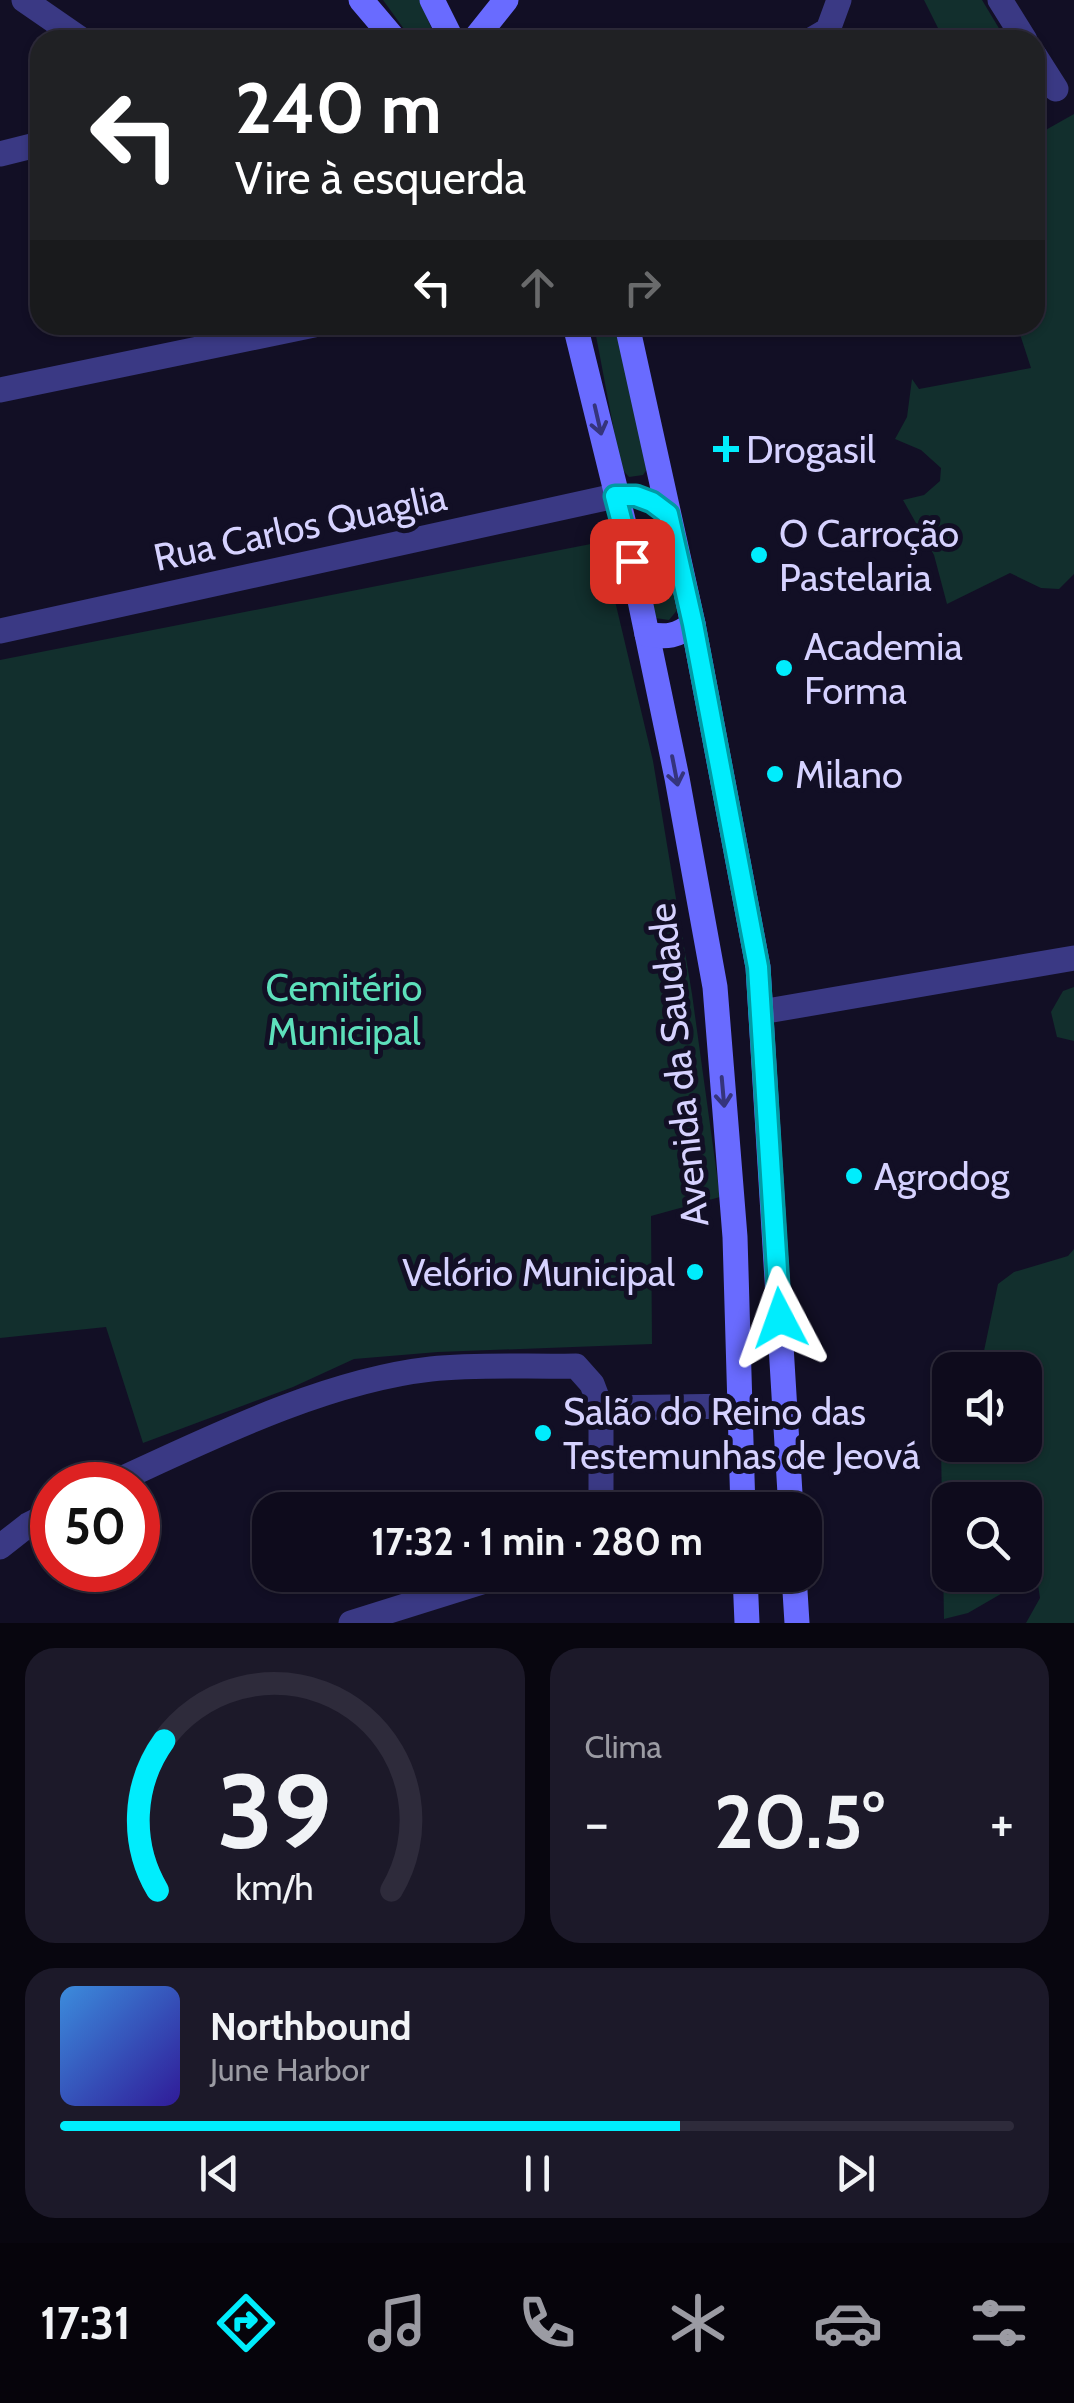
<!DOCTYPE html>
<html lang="pt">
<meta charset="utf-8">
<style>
body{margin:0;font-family:Cabin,sans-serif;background:#1c1929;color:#f1f3f6;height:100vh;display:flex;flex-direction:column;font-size:38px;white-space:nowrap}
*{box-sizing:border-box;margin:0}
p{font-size:32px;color:#9b9ba3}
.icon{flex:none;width:55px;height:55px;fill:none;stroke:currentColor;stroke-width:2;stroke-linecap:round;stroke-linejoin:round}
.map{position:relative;height:1623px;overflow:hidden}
.sheet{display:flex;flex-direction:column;gap:25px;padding:25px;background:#08060f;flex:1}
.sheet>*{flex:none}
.banner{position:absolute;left:30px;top:30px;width:1015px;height:305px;border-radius:30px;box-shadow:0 2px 8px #0004,0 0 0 2px #2e2b3b;background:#202124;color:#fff;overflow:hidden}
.buttons{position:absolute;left:932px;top:1352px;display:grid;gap:20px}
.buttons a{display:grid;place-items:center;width:110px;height:110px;border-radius:20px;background:#0e0b1c;box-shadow:0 2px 8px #0004,0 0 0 2px #2e2b3b;font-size:50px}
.speed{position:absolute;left:30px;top:1462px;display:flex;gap:20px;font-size:50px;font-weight:700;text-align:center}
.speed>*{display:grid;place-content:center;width:130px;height:130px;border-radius:50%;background:#0e0b1c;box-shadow:0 2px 8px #0004,0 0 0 2px #2e2b3b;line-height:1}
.speed .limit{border:15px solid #d22;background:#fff;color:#111}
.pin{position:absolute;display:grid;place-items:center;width:85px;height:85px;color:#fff;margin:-42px;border-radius:20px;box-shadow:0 5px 15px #0006}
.me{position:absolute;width:110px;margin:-55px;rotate:356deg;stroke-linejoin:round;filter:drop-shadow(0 0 8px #0008)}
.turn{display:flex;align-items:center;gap:35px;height:210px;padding:0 40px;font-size:45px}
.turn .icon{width:130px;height:130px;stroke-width:2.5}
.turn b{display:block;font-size:70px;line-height:85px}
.lanes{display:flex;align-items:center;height:95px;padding:0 40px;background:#0003;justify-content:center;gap:50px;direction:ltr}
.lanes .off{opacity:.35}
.big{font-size:75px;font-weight:800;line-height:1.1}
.sheet .widget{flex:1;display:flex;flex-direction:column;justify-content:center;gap:15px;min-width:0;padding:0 35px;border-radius:30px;background:#1c1929}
.sheet .dial{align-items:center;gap:0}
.dial svg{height:260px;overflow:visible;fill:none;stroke:#2e2b3b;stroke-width:7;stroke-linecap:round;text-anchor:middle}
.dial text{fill:#f1f3f6;stroke:none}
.song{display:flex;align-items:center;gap:30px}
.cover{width:120px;height:120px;border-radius:15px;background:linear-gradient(135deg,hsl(210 70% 55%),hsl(250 70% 35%))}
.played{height:10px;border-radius:5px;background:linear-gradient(90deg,#00edfd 65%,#2e2b3b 65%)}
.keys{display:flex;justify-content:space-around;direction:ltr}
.heat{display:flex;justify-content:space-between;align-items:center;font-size:55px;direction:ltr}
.sheet .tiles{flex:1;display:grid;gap:25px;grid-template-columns:1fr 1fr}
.widget:last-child{grid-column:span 2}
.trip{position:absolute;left:252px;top:1492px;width:570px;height:100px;border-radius:30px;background:#0e0b1c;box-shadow:0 2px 8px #0004,0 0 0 2px #2e2b3b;font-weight:800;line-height:100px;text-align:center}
.tab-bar{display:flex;height:160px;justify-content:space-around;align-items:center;background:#06040b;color:#9b9ba3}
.tab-bar .icon{width:70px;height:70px}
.tab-bar .active{color:#00edfd}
.tab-bar b{font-size:45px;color:#f1f3f6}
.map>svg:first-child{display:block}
.green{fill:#122f2d;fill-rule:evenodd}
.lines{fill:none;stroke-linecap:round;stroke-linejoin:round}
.minor{stroke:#3a3984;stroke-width:25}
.tertiary{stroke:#3a3984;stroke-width:25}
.secondary{stroke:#696bff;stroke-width:25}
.oneway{stroke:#35347c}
.route-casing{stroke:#009aa4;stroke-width:25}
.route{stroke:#00edfd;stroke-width:18}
.poi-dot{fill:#00edfd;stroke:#120f25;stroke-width:4}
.labels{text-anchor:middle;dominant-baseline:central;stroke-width:10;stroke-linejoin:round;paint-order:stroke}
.poi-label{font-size:38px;fill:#d6d2ff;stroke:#120f25;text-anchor:start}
.street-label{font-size:38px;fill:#d6d2ff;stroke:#120f25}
.park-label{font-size:38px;fill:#5de0bb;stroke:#120f25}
</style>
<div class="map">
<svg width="1074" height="1623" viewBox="0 0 1074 1623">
<rect width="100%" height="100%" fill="#120f25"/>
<g class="green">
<polygon points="383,0 420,0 436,40 412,40"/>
<polygon points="924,0 982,0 1006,40 944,40"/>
<polygon points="1074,114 1074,574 1059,589 1041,588 1010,573 947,604 934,555 903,500 924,495 940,481 941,468 921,450 895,439 907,417 912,379 919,389 1031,368 1017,325 1035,325 1035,136"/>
<polygon points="594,325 615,325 617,330 647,469 643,475 629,477 621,468"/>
<polygon points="647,535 656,535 665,543 678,609 669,620 655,618 638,542"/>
<polygon points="601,542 653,761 692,994 720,1197 651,1216 652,1344 438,1352 354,1359 293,1387 143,1443 106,1327 0,1338 0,660"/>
<polygon points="1074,987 1074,1041 1057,1037 1051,1012 1063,991"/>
<path d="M1074,1249V1623H1026L1040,1598L1038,1585L1018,1584L968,1613L944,1619L941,1448L950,1434V1445H1025V1370H980L998,1284L1014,1272L1068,1256ZM950,1500H1025V1575H950Z"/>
</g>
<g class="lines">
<g class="minor">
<polyline points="24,0 82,40"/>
<polyline points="1000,0 1025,40"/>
<polyline points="811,40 828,30 839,0"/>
<polyline points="1035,56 1056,89"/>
<polyline points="0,154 40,144"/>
<polyline points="0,390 314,325"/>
<polyline points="0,631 615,496"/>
<polyline points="601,1408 740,1406"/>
<path d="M108,1485C206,1440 323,1381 431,1369C478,1364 528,1367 576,1366L592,1384L601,1408V1510"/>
<polyline points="0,1547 28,1525 52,1513"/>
<polyline points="351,1623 504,1575"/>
</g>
<polyline class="tertiary" points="761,1012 1074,958"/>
<g class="secondary">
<polyline points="361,0 395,40"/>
<polyline points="432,0 452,40"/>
<polyline points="474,40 506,0"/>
<polyline points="575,325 624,524 677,778 715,987 735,1237 743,1510"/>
<polyline points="627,325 693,624 758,967 791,1510"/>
<path d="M647,634C667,638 677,636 693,624"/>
<polyline points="745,1575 747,1623"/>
<polyline points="794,1575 797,1623"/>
</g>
</g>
<defs><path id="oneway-shaft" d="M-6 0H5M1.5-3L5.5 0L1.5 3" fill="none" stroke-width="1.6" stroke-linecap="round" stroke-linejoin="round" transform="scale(2.5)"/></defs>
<g class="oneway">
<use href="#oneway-shaft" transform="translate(598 420) rotate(77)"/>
<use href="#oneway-shaft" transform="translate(675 771) rotate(79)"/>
<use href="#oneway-shaft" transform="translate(723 1092) rotate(85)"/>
</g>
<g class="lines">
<g class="route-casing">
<polyline id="route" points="632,561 615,496 636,496 652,502 668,514 693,624 758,967 780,1318"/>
</g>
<use href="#route" class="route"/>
</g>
<g class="poi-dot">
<path d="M721 434h10v10h10v10h-10v10h-10v-10h-10v-10h10z"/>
<circle cx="759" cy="555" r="10"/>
<circle cx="784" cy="668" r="10"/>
<circle cx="775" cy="774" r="10"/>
<circle cx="854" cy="1176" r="10"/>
<circle cx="695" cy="1272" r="10"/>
<circle cx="543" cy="1433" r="10"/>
</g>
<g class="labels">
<g class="poi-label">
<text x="746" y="449">Drogasil</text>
<text x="779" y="533">O Carroção<tspan x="779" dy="44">Pastelaria</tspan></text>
<text x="804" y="646">Academia<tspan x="804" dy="44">Forma</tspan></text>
<text x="795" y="774">Milano</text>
<text x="874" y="1176">Agrodog</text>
<text x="675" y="1272" text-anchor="end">Velório Municipal</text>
<text x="563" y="1411">Salão do Reino das<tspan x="563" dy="44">Testemunhas de Jeová</tspan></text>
</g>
<g class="street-label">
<text transform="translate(300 527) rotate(-12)">Rua Carlos Quaglia</text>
<text transform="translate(678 1065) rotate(-96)">Avenida da Saudade</text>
</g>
<g class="park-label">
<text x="344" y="987">Cemitério<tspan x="344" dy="44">Municipal</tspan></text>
</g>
</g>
</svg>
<div class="buttons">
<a><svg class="icon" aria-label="sound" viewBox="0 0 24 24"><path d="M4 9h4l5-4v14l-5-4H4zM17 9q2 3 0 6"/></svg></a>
<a><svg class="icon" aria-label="search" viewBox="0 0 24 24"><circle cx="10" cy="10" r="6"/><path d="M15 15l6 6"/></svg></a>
</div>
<div class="speed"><div class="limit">50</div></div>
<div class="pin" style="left:632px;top:561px;background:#d93025"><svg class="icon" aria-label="arrive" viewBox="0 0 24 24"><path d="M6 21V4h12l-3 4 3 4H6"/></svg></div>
<svg class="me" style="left:780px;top:1318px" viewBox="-20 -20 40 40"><path d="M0-17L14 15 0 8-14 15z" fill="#00edfd" stroke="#fff" stroke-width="4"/></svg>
<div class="trip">17:32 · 1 min · 280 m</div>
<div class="banner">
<div class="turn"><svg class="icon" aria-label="left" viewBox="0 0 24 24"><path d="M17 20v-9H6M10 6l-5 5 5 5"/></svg><div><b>240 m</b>Vire à esquerda</div></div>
<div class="lanes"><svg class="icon" aria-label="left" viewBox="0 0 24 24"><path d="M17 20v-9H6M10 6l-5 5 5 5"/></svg><svg class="icon off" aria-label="ahead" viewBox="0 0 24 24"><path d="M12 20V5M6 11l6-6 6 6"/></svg><svg class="icon off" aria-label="right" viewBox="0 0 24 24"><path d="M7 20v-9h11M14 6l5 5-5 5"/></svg></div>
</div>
</div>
<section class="sheet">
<div class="tiles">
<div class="widget dial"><svg viewBox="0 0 100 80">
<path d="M14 69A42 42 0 1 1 86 69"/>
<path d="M14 69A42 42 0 0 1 16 23" stroke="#00edfd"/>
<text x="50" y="56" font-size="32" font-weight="700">39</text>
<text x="50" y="72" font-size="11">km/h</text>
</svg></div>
<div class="widget"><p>Clima</p>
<div class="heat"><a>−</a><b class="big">20.5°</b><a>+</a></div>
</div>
<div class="widget">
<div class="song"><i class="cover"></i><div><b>Northbound</b><p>June Harbor</p></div></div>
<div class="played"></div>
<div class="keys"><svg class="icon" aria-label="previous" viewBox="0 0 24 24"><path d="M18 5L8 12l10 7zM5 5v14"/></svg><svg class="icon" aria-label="pause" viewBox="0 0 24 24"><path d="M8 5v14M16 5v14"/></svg><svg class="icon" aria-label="next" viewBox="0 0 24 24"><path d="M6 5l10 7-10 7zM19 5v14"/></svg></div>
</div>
</div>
</section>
<nav class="tab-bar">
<b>17:31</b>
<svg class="icon active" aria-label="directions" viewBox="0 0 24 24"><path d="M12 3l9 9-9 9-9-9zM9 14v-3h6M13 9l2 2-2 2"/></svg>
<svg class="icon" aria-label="music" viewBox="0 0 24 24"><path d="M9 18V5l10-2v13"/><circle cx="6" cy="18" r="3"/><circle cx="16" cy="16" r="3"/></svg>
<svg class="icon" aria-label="phone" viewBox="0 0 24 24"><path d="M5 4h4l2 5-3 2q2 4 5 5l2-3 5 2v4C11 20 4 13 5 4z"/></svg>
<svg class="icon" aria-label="climate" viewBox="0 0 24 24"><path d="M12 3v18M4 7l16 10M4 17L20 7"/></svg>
<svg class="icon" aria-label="car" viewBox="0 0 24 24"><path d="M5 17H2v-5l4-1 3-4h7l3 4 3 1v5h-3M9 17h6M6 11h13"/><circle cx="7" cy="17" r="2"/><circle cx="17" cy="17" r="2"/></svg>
<svg class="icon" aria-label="filters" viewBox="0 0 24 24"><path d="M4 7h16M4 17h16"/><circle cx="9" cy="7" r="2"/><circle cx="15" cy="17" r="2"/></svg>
</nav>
